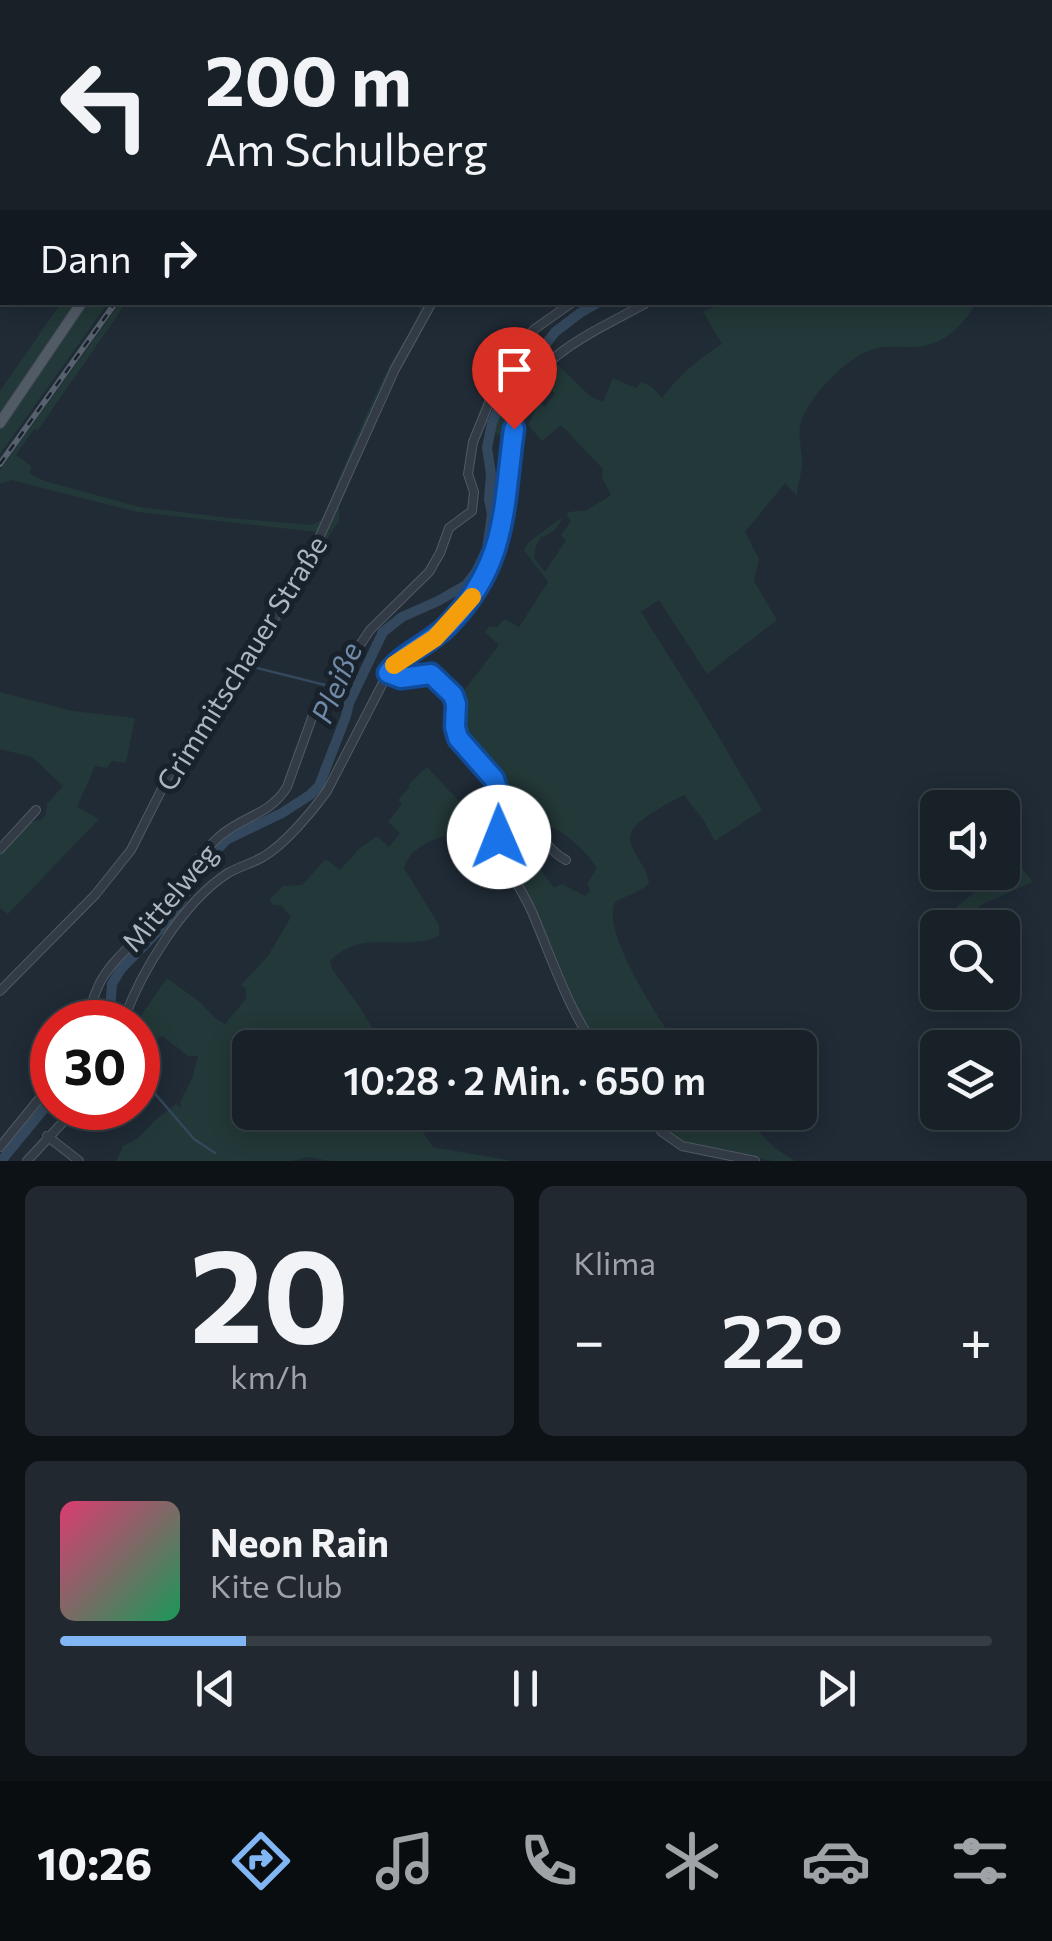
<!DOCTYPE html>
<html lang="de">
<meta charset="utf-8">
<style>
body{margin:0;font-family:Commissioner,sans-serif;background:#212830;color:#f1f3f6;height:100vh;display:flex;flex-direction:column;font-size:38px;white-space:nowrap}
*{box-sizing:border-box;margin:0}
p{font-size:32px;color:#9fa3a8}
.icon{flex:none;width:55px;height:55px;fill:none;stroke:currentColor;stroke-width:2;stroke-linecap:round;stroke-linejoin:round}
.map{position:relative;height:1161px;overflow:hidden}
.panel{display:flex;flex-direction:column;gap:25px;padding:25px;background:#0d1216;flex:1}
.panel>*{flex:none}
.top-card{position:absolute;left:0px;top:0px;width:1052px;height:305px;box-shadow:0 5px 25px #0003,0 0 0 2px #363e45;background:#182028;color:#f1f3f6;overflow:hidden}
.buttons{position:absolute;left:920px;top:790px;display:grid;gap:20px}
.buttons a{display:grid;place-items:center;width:100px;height:100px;border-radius:15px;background:#182028;box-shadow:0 5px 25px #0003,0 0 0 2px #363e45;font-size:50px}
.speed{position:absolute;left:30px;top:1000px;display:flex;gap:20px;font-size:50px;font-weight:700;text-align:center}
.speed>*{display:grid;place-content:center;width:130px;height:130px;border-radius:50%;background:#182028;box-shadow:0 5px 25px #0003,0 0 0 2px #363e45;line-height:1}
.speed .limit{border:15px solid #d22;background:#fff;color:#111}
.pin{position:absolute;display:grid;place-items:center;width:85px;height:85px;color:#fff;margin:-102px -42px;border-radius:50% 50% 50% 0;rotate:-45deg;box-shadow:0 0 10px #0007}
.pin .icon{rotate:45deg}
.me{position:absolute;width:110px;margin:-55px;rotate:359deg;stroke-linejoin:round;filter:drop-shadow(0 0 8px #0008)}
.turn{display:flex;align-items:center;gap:35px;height:210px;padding:0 40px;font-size:45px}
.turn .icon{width:130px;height:130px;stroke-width:2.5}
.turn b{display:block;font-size:70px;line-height:85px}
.then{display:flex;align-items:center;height:95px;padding:0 40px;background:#0003;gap:20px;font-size:38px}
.big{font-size:75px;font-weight:600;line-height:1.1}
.panel .card{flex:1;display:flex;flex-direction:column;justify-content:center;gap:15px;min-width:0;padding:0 35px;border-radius:15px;background:#212830}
.panel .dial{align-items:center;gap:0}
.dial b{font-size:130px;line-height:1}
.song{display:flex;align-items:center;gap:30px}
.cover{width:120px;height:120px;border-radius:15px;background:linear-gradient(135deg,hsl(340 70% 55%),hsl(150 70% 35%))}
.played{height:10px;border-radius:5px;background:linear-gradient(90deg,#81b5f4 20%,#363e45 20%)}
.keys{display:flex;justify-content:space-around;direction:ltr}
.heat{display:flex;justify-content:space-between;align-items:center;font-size:55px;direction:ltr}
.panel .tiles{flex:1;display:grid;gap:25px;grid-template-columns:1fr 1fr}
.card:last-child{grid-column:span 2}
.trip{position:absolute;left:232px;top:1030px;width:585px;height:100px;border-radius:15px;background:#182028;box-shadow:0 5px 25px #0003,0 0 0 2px #363e45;font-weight:600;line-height:100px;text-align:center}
.tab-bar{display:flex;height:160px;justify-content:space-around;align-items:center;background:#0a0d10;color:#9fa3a8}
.tab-bar .icon{width:70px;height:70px}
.tab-bar .on{color:#81b5f4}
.tab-bar b{font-size:45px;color:#f1f3f6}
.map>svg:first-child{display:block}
.green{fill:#233838}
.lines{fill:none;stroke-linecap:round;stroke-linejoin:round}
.stream{stroke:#34485d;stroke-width:2.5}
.river{stroke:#34485d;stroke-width:10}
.minor-casing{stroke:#515a64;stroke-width:10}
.major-casing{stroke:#3d4550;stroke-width:12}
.minor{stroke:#333c46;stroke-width:8}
.major{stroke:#515b66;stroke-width:10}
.rail-casing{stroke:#55616d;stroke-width:6}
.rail{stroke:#19212b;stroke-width:2.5;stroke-dasharray:8;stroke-linecap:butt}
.route-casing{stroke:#114b97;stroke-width:25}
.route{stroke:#1a73e8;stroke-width:18}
.slow{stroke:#f59e0b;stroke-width:18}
.labels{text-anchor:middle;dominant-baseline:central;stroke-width:10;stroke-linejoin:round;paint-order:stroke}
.street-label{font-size:28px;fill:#adb7c3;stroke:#19212b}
.water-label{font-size:30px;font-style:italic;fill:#6f8aa7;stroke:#19212b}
</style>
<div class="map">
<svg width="1052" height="1161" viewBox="0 0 1052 1161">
<rect width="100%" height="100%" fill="#202b36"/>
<g class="green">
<polygon points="375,0 759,0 756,2 385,2"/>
<polygon points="61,303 108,303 0,454 0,391"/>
<path d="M120,303H126L38,430L34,429L16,455L31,466L30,474L45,481L140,507L230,518L311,525L322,520C343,470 363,419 387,371C396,353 419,320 422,303H438L395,380L339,507V521C324,541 314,566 300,589C275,632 246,675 214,713L198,712C230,694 279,602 297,567C303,555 311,544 316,532L137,512L11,480L0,484V470Z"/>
<path d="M723,303H976C965,323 948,341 924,346C909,349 893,345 878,348C851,352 804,400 800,427C798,440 803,453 802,466C801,476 797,486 797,496L785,483L745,532L759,559L754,581L777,620L707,674L659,600L641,612L701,707L762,810L715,841L704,821L684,795C671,802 628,822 630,839C632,855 648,867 649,883L644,888L615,902C600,931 660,1020 678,1047H603C589,1028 575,1009 565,988C547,947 532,905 513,865L529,854L554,888L562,884L585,896L590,890L587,884L597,868C582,847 569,835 545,824L539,828L458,737L456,701L499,645L485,632L489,626L497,627L505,619L519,627L548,582L524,550L529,542L562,517C560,526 550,536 541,537L536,546L534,558L545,572L566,540L561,535L571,521L567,516L568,512L587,510L611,495L602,478L603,469L561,425L542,441L528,425L539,402L545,407L555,393L536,379L553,360L590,396L603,402L613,378L636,388L642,382L652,387L662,398C678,376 699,358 722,344L703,312Z"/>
<polygon points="501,410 514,414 510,442 494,432 494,425"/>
<polygon points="0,692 73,711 135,718 126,763 112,761 107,768 95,766 77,807 99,819 8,914 0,908 0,854 30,822 41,820 46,814 47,804 63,786 32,757 0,749"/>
<path d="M427,767L477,820L475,824L509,868L504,871C497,859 491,846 479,839C456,826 411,842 404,868L439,925V936C404,953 364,927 330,961L332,969L359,1006L384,1047L250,1048V1112L416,1113L421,1129L433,1147L513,1161H330L308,1157L292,1161H116L123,1146L137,1139L154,1121L176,1104L181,1108L180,1103L193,1076L198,1056H188L162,1036L138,1048V1022H126L127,1018L137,1021L167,978L200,1002L216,1019L225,1024L246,999V989L241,985L268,956L291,917L281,905H274L269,900L283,886L302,885L326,859L340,870L359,849L377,836L389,847L400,833L388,822L402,804L398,800L410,787L408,785Z"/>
<polygon points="1020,866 1033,882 987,902 948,926 942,918 974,893"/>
<path d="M650,1113H739L775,1148L795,1161H772L695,1147C675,1139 663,1128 650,1113Z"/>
</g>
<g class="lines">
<g class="stream">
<polyline points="253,667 329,686"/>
<polyline points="336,688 354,692"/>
<polyline points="138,1074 194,1139 215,1153"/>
</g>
<g class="river">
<polyline points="821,2 824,0"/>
<polyline points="107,1022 110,1010 112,984 121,969 169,920 203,866 215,852 226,840 282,813 310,795 319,786 346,716 349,703 383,632 402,617 438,601 466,585 476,572 487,549 492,514 489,499 491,474 487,448 492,423 501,403 555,332 580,313 599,302"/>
<polyline points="1,1161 52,1099"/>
</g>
<g class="minor-casing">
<g id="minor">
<polyline points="297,0 300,2"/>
<polyline points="616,2 617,0"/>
<polyline points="851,2 854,0"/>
<path d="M388,673L401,678L431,674L446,687L454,698L456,706L455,727L458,738L495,779C506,801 495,825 501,848C507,871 523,891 532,912C552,959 567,1006 596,1048"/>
<path d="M498,787C528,802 537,845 566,860"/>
<polyline points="0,849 36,810"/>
<polyline points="0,991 95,895 131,850 175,763 201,723 240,674 306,567 395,369 432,302"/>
<path d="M85,1022C91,1008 94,992 102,979C118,952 146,935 164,910C183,883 194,859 220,836C243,816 270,815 287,787L313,715L370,630L429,572L440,553L449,528L472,511L474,492L468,474L473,442L507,359L514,348L536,328L573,302"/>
<path d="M123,1022C140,973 183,902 228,873C239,867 252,863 263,857C285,844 312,812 327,791L388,673C401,656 419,650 436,636C455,621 474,599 485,578C499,550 502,520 506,489C510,464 511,438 517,413C531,355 601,329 648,302"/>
<polyline points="645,1112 662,1132 682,1146 755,1161"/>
<polyline points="47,1136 79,1161"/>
<polyline points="0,1147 52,1083"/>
<polyline points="27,1161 76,1108"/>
</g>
</g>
<g class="major-casing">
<g id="major">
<polyline points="82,2 82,0"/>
<polyline points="227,2 228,0"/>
<polyline points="0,423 82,302"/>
</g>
</g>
<use href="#minor" class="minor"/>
<use href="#major" class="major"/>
<g class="rail-casing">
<g id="rail">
<polyline points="330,2 332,0"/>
<polyline points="0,464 116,302"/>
</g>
</g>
<use href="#rail" class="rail"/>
</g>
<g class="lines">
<g class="route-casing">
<path id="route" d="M499,837L500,798L494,779L458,738L455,727L456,704L453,695L431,674L401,678L388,673C404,652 430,644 448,625C508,563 503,508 514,429"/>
</g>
<use href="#route" class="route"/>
<polyline class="slow" points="394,665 435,638 472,597"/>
</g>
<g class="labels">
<g class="street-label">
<text transform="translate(241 663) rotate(-58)">Crimmitschauer Straße</text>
<text transform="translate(169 897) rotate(-50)">Mittelweg</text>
</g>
<g class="water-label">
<text transform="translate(335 682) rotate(-67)">Pleiße</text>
</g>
</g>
</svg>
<div class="buttons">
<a><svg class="icon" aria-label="sound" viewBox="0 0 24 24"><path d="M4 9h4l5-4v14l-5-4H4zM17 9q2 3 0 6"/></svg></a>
<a><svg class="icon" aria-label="search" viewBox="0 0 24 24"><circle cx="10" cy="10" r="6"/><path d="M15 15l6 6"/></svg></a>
<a><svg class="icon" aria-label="layers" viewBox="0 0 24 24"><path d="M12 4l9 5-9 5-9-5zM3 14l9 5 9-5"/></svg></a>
</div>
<div class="speed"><div class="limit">30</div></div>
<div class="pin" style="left:514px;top:429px;background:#d93025"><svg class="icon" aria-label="arrive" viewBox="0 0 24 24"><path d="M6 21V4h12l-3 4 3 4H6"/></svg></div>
<svg class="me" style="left:499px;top:837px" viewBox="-20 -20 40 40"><circle r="19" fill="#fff"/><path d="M0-13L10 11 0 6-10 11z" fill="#1a73e8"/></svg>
<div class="trip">10:28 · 2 Min. · 650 m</div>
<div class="top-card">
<div class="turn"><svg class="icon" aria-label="left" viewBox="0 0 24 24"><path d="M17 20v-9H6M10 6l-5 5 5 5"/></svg><div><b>200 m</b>Am Schulberg</div></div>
<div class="then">Dann<svg class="icon" aria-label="right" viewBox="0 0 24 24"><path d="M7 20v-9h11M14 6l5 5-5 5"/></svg></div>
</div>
</div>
<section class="panel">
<div class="tiles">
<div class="card dial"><b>20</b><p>km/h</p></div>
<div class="card"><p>Klima</p>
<div class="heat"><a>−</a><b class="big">22°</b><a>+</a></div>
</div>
<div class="card">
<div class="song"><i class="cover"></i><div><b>Neon Rain</b><p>Kite Club</p></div></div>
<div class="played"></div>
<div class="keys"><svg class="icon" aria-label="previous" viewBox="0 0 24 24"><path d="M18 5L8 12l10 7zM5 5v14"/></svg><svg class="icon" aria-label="pause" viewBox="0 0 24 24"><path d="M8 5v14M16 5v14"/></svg><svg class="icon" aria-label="next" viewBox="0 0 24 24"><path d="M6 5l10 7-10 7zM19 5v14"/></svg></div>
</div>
</div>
</section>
<nav class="tab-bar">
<b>10:26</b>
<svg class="icon on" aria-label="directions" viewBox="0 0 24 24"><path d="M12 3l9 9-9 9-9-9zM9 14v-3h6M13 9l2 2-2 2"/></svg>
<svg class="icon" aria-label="music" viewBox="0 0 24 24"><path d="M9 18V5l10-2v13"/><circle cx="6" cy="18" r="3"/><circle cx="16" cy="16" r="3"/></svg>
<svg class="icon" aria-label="phone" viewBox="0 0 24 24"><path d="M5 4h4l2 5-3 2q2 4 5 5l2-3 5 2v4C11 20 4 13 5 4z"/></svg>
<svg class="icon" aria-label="climate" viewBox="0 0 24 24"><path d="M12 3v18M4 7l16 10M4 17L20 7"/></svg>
<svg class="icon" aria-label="car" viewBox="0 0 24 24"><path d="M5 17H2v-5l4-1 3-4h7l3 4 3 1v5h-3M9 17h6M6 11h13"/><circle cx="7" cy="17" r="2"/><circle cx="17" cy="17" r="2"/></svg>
<svg class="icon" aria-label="filters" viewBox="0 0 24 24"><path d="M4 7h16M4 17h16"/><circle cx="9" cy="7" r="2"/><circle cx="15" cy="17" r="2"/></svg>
</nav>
